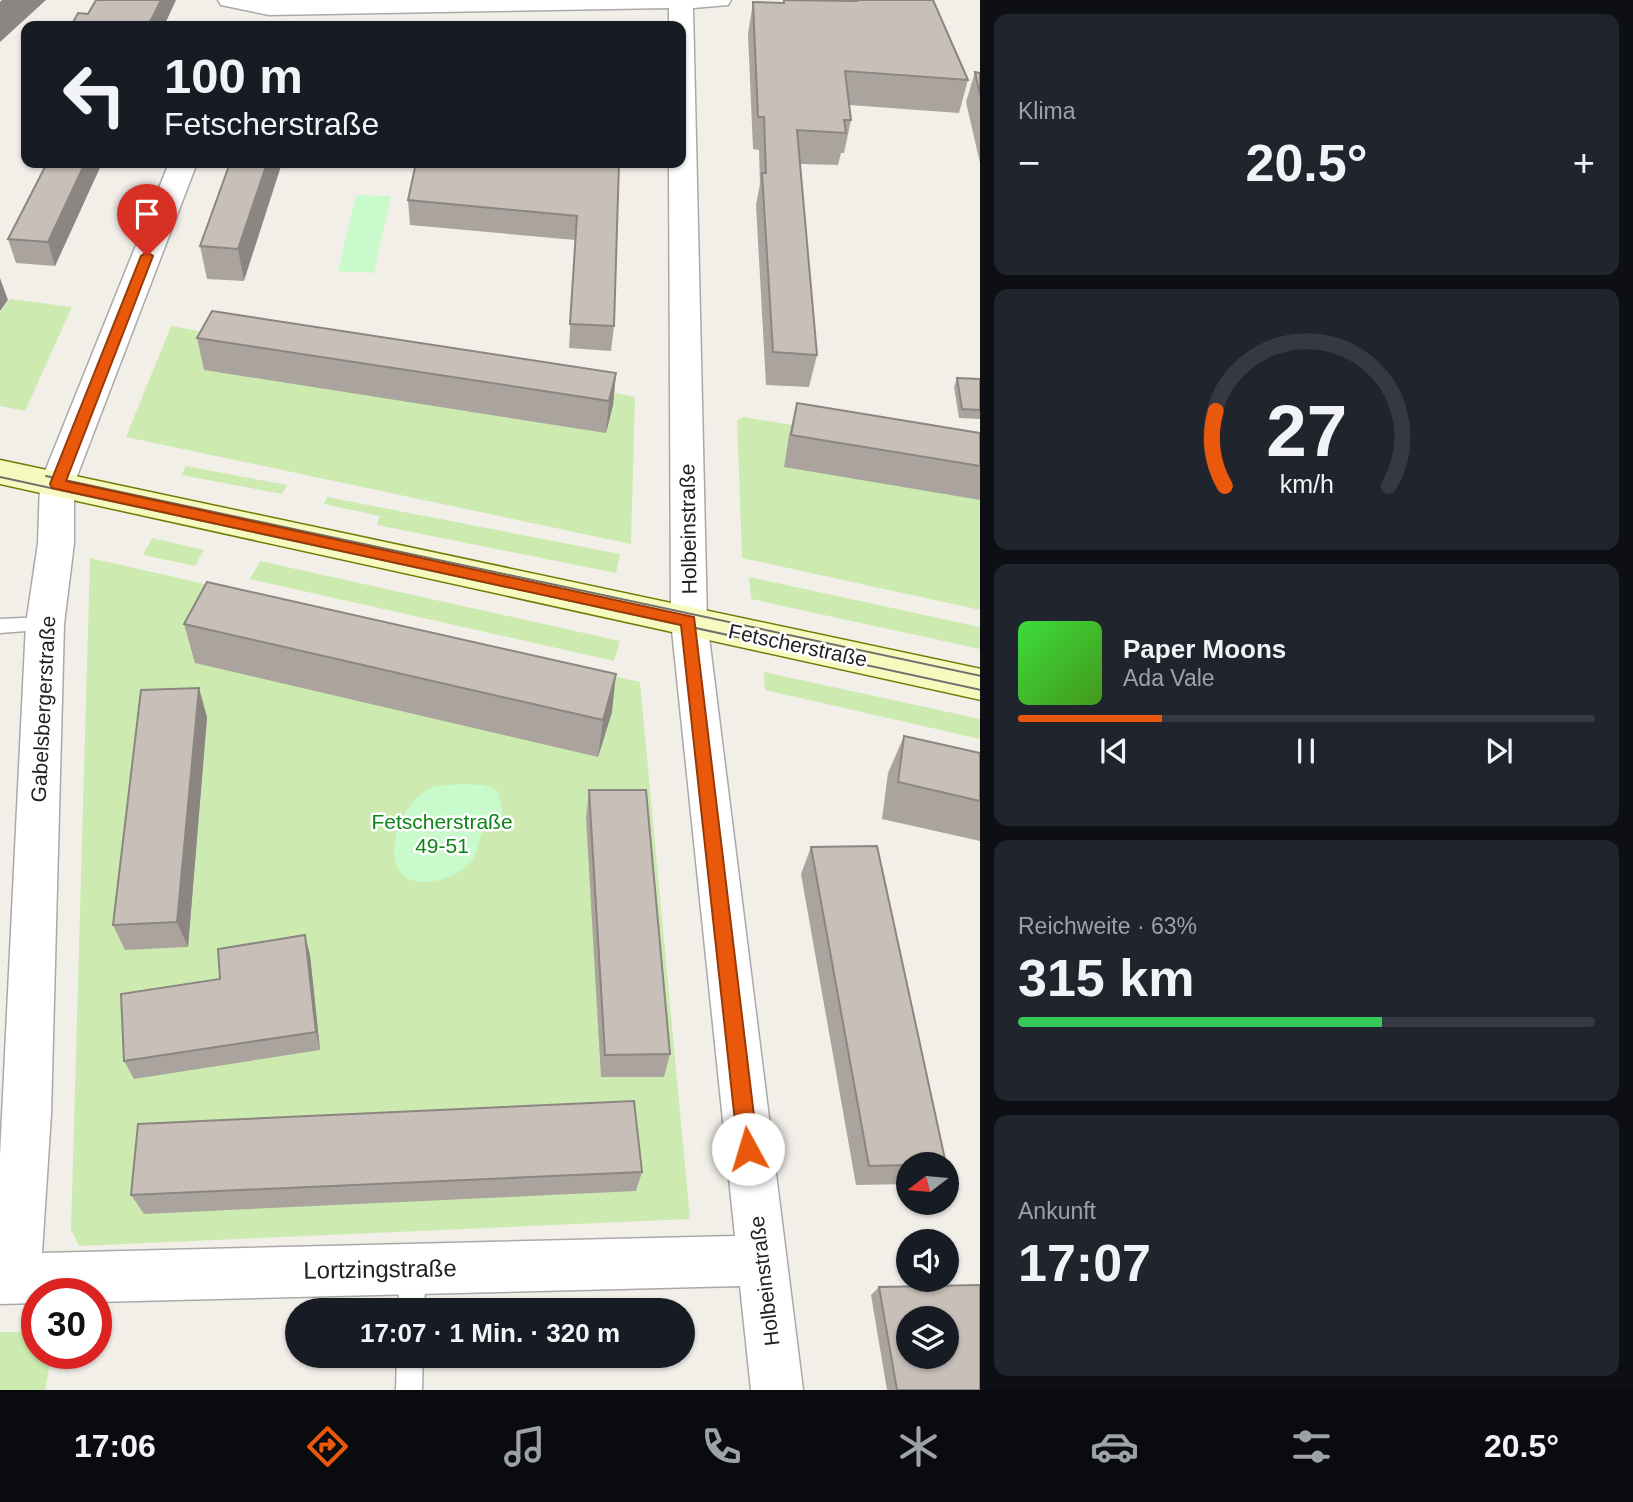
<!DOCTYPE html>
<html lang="de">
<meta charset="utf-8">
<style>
body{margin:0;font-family:Helvetica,sans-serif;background:#20242c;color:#f1f3f6;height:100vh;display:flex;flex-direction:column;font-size:26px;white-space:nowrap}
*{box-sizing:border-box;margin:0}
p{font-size:23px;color:#9ea1a6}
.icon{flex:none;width:38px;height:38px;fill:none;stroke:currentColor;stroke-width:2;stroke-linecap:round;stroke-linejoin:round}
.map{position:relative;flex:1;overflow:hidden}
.sheet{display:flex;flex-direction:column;gap:14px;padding:14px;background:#0d0f14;width:653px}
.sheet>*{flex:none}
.guide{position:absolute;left:21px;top:21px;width:665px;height:147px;border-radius:14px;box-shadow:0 2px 5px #0004;background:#171b24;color:#f1f3f6;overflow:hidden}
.needle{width:46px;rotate:254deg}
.fabs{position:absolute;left:896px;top:1152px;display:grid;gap:14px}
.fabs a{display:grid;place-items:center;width:63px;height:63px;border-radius:50%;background:#171b24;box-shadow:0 2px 5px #0004;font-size:35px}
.speed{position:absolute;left:21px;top:1278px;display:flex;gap:14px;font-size:35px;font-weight:700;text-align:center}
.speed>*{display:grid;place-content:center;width:91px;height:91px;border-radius:50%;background:#171b24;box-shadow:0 2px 5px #0004;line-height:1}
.speed .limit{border:10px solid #d22;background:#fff;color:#111}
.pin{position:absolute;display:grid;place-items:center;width:60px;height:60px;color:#fff;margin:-72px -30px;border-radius:50% 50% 50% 0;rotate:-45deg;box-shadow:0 0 7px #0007}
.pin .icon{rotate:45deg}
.me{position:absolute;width:77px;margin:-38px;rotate:354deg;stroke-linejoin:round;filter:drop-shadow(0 0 5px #0008)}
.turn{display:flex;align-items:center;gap:24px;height:147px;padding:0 28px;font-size:32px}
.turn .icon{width:91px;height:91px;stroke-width:2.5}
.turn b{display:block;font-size:49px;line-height:60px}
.big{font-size:52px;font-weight:800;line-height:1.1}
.sheet .widget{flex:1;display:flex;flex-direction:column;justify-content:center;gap:10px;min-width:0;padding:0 24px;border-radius:14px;background:#20242c}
.sheet .dial{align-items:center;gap:0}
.dial svg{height:182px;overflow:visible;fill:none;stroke:#363941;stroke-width:7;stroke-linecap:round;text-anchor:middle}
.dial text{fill:#f1f3f6;stroke:none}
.song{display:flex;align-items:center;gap:21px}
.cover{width:84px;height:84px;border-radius:10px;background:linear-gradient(135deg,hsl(120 70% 55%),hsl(100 70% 35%))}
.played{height:7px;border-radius:4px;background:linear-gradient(90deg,#ea580c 25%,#363941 25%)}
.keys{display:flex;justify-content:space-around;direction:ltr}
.heat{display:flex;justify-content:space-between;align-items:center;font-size:38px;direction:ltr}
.charge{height:10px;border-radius:5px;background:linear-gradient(90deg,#34c759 63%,#363941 0)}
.trip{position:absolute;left:285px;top:1298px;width:410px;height:70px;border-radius:35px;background:#171b24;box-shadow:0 2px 5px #0004;font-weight:800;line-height:70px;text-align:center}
.tabs{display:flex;height:112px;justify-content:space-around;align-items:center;background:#090b0e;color:#9ea1a6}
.tabs .icon{width:49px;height:49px}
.tabs .selected{color:#ea580c}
.tabs b{font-size:32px;color:#f1f3f6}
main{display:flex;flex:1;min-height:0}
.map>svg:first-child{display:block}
.grass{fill:#cdebb0}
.park{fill:#c8facc}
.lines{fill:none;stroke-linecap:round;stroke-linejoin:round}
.lane-casing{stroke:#a9a9a9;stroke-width:3}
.street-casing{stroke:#a9a9a9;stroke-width:3}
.secondary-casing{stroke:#707d05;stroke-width:3}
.lane{fill:#fff;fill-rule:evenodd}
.street{fill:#fff;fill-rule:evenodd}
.secondary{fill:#f7fabf;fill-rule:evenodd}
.tram{stroke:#707070;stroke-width:2}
.wall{fill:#aba49e}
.shaded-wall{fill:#8b8681}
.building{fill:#c7bfb8;stroke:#8b8681;stroke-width:2;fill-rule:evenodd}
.route{fill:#ea580c;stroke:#983908;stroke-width:2}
.labels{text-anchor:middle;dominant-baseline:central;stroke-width:5;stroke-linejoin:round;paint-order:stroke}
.street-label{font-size:21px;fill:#222;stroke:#fff}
.park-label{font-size:21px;fill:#0c8416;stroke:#fff}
.near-street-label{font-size:24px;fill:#222;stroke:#fff}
</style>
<main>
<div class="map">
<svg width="981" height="1390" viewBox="0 0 981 1390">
<rect width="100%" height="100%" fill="#f2efe9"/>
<g class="grass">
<polygon points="10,299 72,307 25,411 0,406 0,312"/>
<polygon points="171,326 613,405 615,393 635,397 631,544 126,437"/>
<polygon points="743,417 792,425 980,500 980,610 742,558 737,420"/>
<polygon points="186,466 287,485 282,494 181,475"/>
<polygon points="327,497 620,554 616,573 377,525 380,516 324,504"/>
<polygon points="152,538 204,550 195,566 143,555"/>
<polygon points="90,558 640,682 690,1219 79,1246 71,1230"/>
<polygon points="260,561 620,641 614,661 250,579"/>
<polygon points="749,577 980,627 980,649 751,599"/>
<polygon points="764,672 980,719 980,739 765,690"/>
<polygon points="0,1332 37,1332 37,1353 52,1353 45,1390 0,1390"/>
</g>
<g class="park">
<polygon points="356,195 391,196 374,273 338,271"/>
<path d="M461,784L483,785L497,790L503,813C498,822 491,824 484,831C478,838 479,852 472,861C464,871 448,878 435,881C369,893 394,799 434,787C442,785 452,785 461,784Z"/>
</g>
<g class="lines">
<g class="lane-casing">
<g id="lane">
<polygon points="45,617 52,619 54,624 52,629 0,633 0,619"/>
<polygon points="413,1257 422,1261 426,1270 424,1311 398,1311 400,1270 404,1261"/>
<polygon points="397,1356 423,1356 422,1390 396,1390"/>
</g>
</g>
<g class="street-casing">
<polygon id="street" points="218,0 731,0 728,5 693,8 707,621 803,1390 751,1390 740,1286 96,1302 96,1293 37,1293 37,1303 0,1304 0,1156 26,624 38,543 40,484 169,163 197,163 74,484 74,543 64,624 51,1114 42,1253 735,1236 671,621 669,163 681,163 681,26 669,26 669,8 269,15 221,5"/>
</g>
<g class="secondary-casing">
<polygon id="secondary" points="0,460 981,669 981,700 0,484"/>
</g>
<use href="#lane" class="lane"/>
<use href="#street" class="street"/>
<use href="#secondary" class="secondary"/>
<g class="tram">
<polyline points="46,476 981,676"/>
<polyline points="0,477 981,690"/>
</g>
</g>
<g class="wall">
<polygon points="783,0 933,0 968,80 959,113 849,105 851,120 844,153 841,153 838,165 800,164 817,355 809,387 766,385 756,205 760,184 759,150 753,149 748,34 753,2 783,3"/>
<polygon points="975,72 980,73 980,163 966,102"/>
<polygon points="47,163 102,163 55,266 16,263 8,239"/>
<polygon points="230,163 244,281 207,279 200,246"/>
<polygon points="619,163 614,326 611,351 569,348 575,240 410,225 408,200"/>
<polygon points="197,338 616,373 613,405 606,433 204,370"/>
<polygon points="957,378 980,379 980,419 959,418 954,387"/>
<polygon points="797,403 980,433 980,500 784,467 789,435"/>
<polygon points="184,624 612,712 598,757 195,663"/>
<polygon points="207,717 188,947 125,950 113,925"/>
<polygon points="904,736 980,753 980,841 882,819 888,773"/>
<polygon points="589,790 670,1054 664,1077 601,1077 586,818"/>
<polygon points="811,847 908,1164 908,1184 856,1185 801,874"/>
<polygon points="310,955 320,1050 134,1079 124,1061 220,979"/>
<polygon points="642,1172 636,1191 144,1214 131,1195"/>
<polygon points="879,1287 980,1390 887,1390 871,1295"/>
</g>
<g class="shaded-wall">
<polygon points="2,0 46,0 0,42 0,2"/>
<polygon points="161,0 176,0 164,26 148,26"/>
<polygon points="85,163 102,163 55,266 48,242"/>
<polygon points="267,163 282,163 244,281 238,249"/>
<polygon points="0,278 8,300 0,311"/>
<polygon points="616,373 613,405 606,433 609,401"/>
<polygon points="616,674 612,712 598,757 603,720"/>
<polygon points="199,688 207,717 188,947 177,922"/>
<polygon points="305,935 310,955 320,1050 316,1032"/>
</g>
<g class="building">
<polygon points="96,0 161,0 148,26 71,26 78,13 88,14"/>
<polygon points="784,0 857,1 857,0 933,0 968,80 845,71 851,120 844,120 846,133 797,130 817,355 773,352 762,173 766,173 764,117 758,117 753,2 784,3"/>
<polygon points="975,72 980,73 980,95"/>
<polygon points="47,163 85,163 48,242 8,239"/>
<polygon points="230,163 267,163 238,249 200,246"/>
<polygon points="416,163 619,163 614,326 570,324 577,216 408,200"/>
<polygon points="212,311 616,373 609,401 197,338"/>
<polygon points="957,378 980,379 980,410 962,409"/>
<polygon points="797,403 980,433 980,466 791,435"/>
<polygon points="207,582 616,674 603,720 184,624"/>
<polygon points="199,688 177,922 113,925 141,690"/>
<polygon points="904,736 980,753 980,801 898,782"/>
<polygon points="589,790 646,790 670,1054 605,1055"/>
<polygon points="877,846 946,1164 908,1164 908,1165 869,1166 811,847"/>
<polygon points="305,935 316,1032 124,1061 121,994 220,979 218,949"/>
<polygon points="634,1101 642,1172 131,1195 138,1124"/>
<path d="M980,1285V1390H897L879,1287ZM908,1318H947V1356H908Z"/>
</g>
<polygon class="route" points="147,252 153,256 66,481 694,617 758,1149 755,1156 748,1159 741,1156 738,1149 681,625 52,488 50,484 141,256"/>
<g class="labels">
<g class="street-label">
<text transform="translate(688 529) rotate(-91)">Holbeinstraße</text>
<text transform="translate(798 645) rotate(12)">Fetscherstraße</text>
<text transform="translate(43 709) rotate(-87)">Gabelsbergerstraße</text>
<text transform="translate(764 1281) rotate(-97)">Holbeinstraße</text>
</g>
<g class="park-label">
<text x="442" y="821">Fetscherstraße<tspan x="442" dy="24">49-51</tspan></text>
</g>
<g class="near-street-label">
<text transform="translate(380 1269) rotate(-1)">Lortzingstraße</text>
</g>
</g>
</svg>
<div class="fabs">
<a><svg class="needle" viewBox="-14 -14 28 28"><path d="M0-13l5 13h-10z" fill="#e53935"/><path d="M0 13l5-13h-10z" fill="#9ea1a6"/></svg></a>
<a><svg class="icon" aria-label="sound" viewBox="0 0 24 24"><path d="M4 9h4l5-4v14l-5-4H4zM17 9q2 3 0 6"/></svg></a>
<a><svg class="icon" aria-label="layers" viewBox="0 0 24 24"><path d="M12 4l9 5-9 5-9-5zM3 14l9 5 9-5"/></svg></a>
</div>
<div class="speed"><div class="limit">30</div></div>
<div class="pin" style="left:147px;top:256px;background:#d93025"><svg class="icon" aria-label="arrive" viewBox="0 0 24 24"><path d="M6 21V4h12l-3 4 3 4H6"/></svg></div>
<svg class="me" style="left:748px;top:1149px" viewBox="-20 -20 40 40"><circle r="19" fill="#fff"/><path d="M0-13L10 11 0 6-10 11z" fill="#ea580c"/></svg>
<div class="trip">17:07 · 1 Min. · 320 m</div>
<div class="guide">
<div class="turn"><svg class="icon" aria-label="left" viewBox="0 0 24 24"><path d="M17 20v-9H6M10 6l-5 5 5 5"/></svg><div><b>100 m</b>Fetscherstraße</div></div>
</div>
</div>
<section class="sheet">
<div class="widget"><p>Klima</p>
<div class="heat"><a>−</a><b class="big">20.5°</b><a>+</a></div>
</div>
<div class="widget dial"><svg viewBox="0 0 100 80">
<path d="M14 69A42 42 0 1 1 86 69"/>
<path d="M14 69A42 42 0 0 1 10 36" stroke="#ea580c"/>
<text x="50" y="56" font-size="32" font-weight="700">27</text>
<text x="50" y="72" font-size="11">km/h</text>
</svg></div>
<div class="widget">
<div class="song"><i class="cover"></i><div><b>Paper Moons</b><p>Ada Vale</p></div></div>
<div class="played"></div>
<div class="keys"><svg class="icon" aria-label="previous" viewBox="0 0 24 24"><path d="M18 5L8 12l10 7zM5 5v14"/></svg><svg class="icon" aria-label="pause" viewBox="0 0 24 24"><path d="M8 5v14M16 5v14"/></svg><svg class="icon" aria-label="next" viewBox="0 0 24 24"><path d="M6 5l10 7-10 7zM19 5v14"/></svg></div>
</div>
<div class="widget"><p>Reichweite · 63%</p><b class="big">315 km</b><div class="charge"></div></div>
<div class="widget"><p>Ankunft</p><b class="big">17:07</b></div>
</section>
</main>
<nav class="tabs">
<b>17:06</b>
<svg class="icon selected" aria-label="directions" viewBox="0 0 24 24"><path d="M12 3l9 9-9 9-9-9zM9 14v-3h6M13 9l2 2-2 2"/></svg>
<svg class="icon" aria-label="music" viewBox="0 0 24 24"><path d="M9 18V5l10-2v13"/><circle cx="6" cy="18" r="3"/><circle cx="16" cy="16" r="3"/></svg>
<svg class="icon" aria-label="phone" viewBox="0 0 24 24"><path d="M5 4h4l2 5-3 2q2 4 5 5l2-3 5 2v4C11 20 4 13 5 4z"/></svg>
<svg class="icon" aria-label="climate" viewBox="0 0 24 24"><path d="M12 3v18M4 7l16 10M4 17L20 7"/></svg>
<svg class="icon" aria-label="car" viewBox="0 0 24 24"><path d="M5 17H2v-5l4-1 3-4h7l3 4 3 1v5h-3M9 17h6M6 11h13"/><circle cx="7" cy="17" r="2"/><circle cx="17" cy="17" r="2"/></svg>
<svg class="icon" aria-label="filters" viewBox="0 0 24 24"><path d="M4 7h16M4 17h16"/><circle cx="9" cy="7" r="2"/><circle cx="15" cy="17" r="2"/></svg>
<b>20.5°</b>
</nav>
